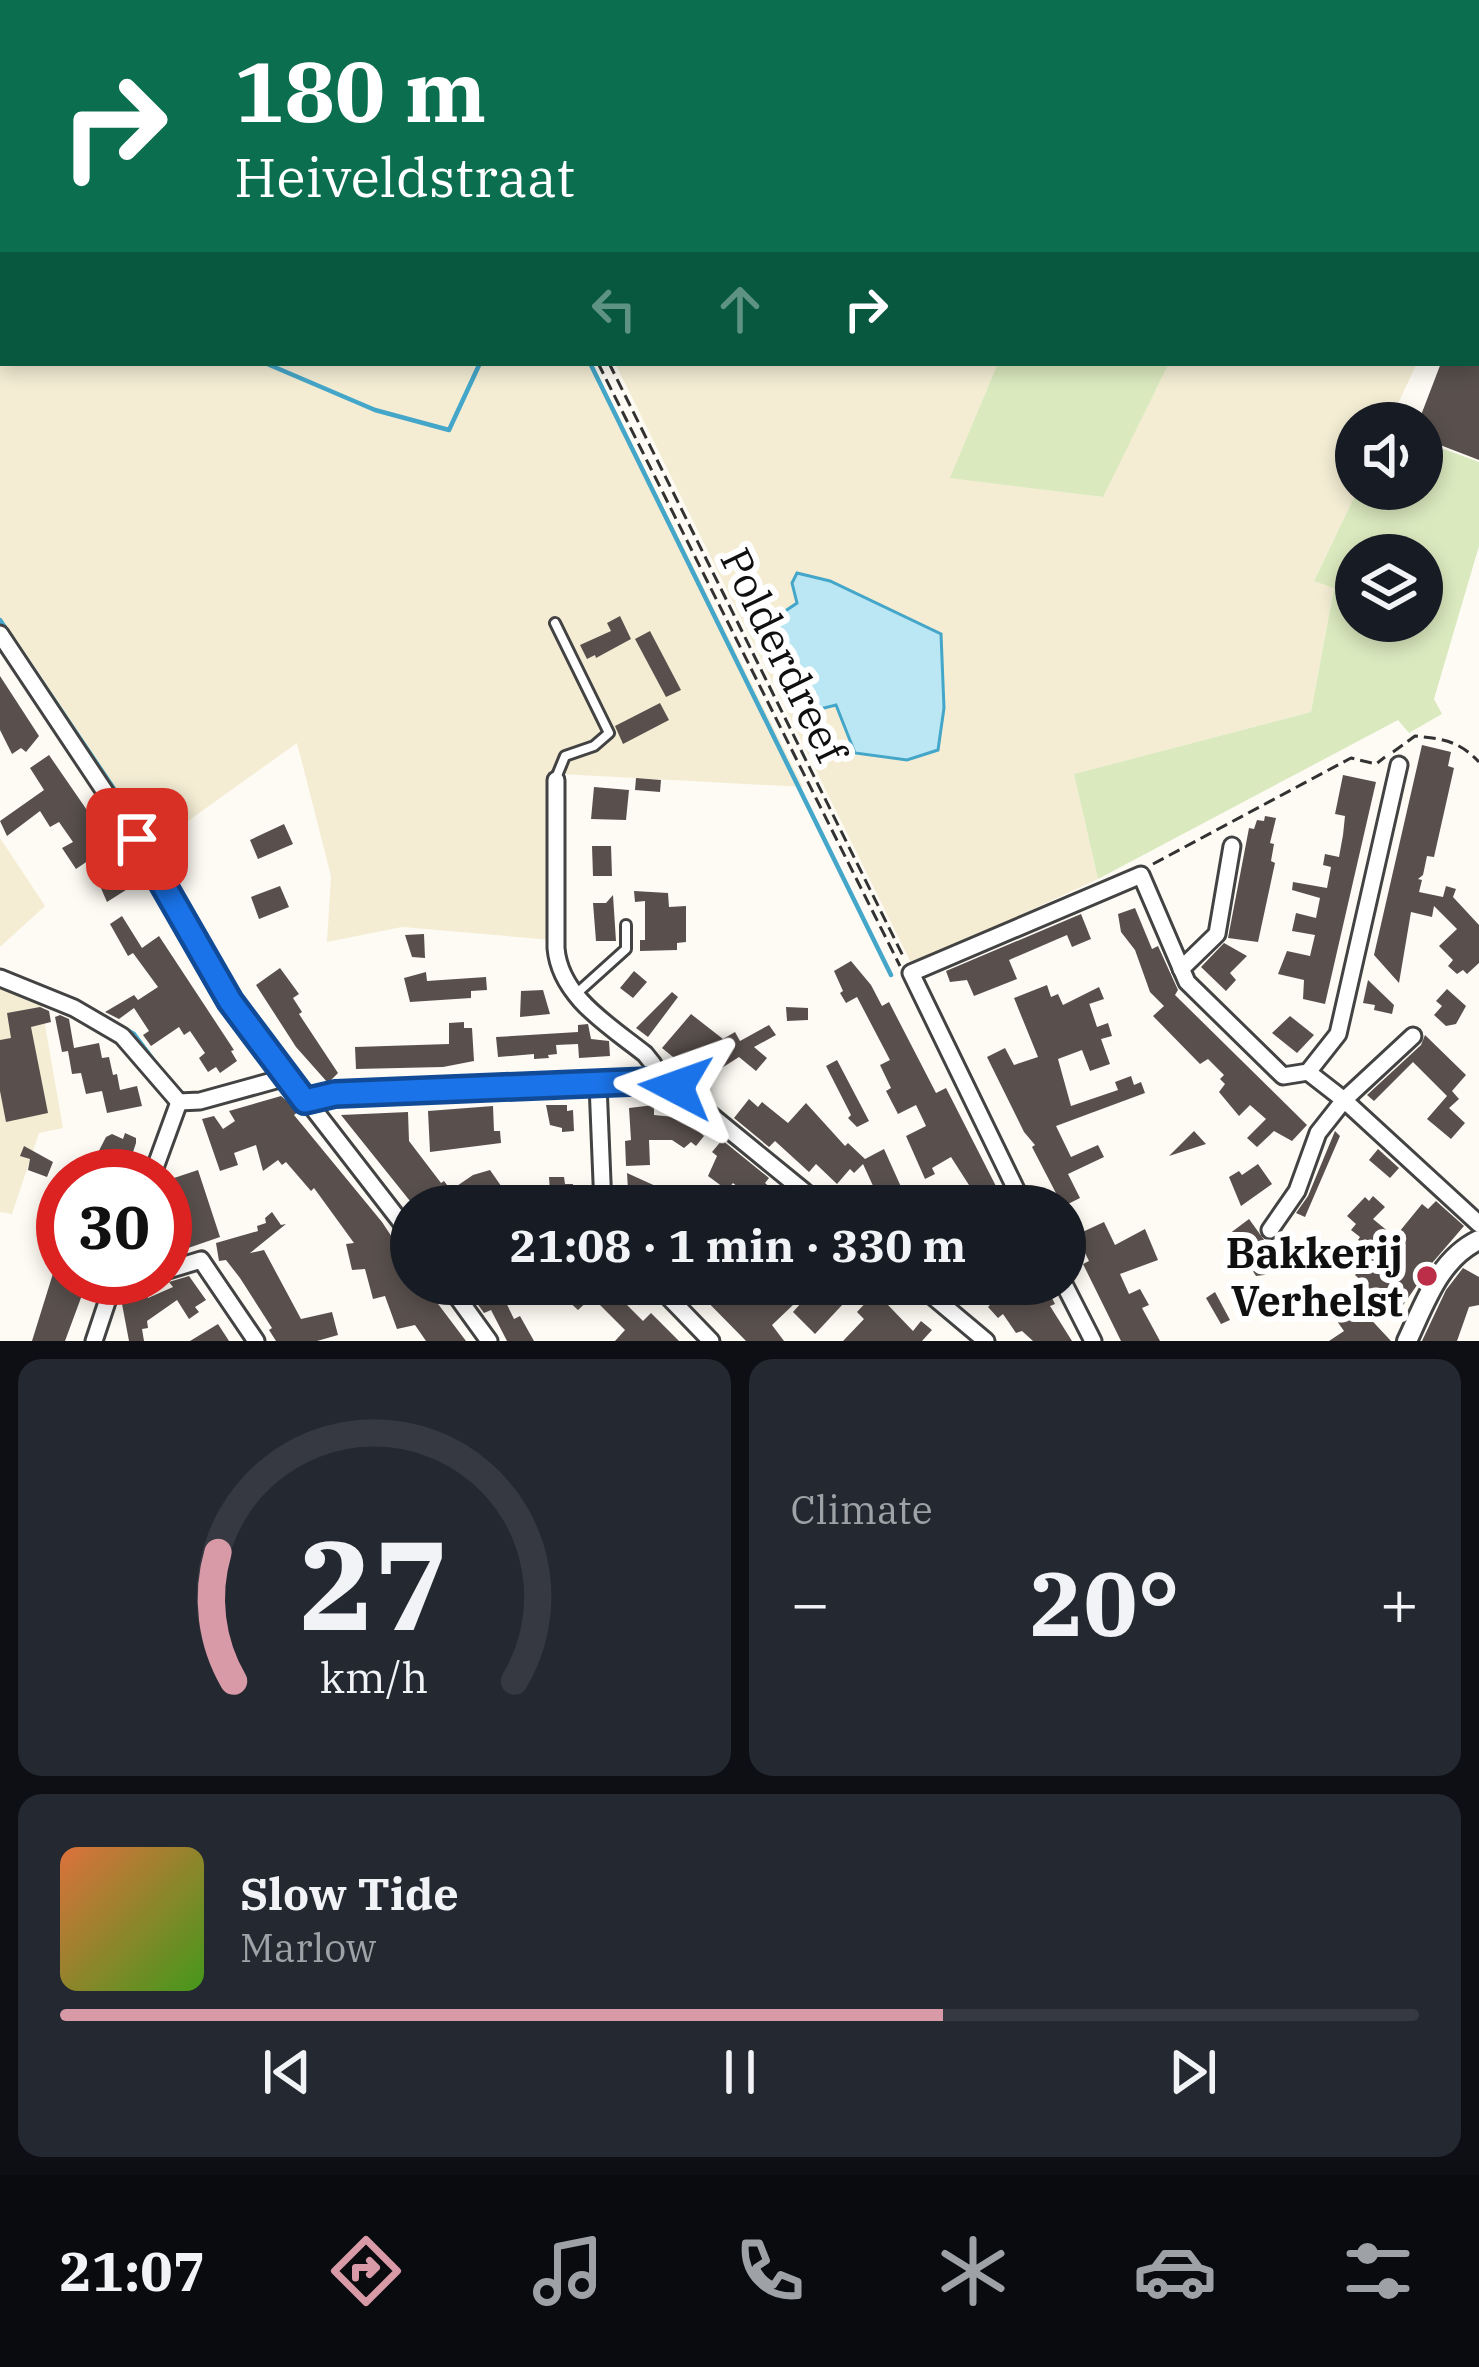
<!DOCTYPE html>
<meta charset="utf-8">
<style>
body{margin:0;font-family:"IBM Plex Serif",serif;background:#242831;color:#f1f3f6;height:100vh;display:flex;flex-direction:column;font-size:45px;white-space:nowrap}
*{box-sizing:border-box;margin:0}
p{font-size:39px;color:#9ea1a6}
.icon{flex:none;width:66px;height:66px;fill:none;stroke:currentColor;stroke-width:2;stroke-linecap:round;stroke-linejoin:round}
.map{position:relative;height:1341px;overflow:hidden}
.drawer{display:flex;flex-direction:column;gap:18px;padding:18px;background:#0d0f14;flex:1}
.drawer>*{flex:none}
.banner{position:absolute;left:0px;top:0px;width:1479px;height:366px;box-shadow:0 6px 18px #0003;background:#0b6e4f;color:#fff;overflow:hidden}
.fabs{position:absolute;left:1335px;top:402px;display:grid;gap:24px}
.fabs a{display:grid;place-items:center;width:108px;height:108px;border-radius:50%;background:#171b24;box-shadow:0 6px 18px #0003;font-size:60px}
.speed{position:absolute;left:36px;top:1149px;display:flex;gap:24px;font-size:60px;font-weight:700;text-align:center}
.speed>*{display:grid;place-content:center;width:156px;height:156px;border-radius:50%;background:#171b24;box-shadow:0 6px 18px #0003;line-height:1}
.speed .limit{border:18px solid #d22;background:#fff;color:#111}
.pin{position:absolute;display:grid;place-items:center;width:102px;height:102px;color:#fff;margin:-51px;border-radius:24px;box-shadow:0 6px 18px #0006}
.me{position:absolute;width:132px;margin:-66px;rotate:274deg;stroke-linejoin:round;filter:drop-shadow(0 0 9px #0008)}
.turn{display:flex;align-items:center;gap:42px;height:252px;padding:0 36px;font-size:54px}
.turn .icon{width:156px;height:156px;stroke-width:2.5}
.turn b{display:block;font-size:84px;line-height:102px}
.lanes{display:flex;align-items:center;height:114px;padding:0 36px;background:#0003;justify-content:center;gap:60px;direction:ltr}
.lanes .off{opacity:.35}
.big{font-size:90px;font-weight:700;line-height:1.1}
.drawer .card{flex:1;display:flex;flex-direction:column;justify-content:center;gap:18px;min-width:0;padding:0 42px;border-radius:24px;background:#242831}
.drawer .dial{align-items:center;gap:0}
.dial svg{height:312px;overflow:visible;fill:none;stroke:#363941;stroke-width:7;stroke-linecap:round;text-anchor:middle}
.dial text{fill:#f1f3f6;stroke:none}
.song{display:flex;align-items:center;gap:36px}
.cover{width:144px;height:144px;border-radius:18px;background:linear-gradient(135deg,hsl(20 70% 55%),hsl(100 70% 35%))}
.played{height:12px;border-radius:6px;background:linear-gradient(90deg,#d99aa8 65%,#363941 65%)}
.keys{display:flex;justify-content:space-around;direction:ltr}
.heat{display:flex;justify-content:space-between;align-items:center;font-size:66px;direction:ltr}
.drawer .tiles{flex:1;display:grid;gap:18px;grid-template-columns:1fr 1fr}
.card:last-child{grid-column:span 2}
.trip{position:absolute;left:390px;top:1185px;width:696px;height:120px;border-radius:60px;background:#171b24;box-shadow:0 6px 18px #0003;font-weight:700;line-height:120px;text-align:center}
.tabs{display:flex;height:192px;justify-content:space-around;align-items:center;background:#090b0e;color:#9ea1a6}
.tabs .icon{width:84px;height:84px}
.tabs .on{color:#d99aa8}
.tabs b{font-size:54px;color:#f1f3f6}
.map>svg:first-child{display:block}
.farmland{fill:#f4edd4}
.green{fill:#dae9be;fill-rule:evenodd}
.water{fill:#bbe6f4;stroke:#44a6c8;stroke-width:3}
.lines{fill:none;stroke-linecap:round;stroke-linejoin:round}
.stream{stroke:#44a6c8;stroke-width:4.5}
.building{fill:#59504d}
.service-casing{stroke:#434343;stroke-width:14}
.minor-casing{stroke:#434343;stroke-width:21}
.tertiary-casing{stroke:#434343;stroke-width:24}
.path{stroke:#323232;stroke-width:3;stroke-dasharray:12 6;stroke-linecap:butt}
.service{stroke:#fff;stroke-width:8}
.minor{stroke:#fff;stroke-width:15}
.tertiary{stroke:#fff;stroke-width:18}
.route-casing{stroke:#114b97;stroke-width:30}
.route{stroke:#1a73e8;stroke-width:21}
.poi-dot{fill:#bc2d48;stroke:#fff;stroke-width:4.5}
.labels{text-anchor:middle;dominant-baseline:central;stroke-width:12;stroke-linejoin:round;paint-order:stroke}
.street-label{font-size:42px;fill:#101010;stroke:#fff}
.poi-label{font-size:42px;font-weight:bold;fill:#101010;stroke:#fff;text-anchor:end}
</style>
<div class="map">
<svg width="1479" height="1341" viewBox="0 0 1479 1341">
<rect width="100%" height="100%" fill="#fefbf4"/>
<g class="farmland">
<polygon points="0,0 412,0 414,3 3,3 3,363 592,363 803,787 560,774 552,940 402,927 327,942 331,876 297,743 149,849 0,620"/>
<polygon points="436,0 1223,0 1223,3 437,3"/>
<polygon points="615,363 998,363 951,477 1102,497 1169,363 1417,363 1389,423 1356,423 1358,489 1314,581 1334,587 1311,712 1074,774 1098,879 912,965"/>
<polygon points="0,838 45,906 0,947"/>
<polygon points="0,972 38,985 63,1128 39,1133 12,1214 0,1212"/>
</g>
<g class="green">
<polygon points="1238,0 1479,0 1479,38 1476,44 1476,3 1238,3"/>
<polygon points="998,363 1169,363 1103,497 950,478"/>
<path d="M1422,441L1479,462V546L1434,699L1442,714L1409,733L1398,720L1098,879L1074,774L1311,712L1334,588L1314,581L1358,489H1422ZM1422,555V621H1356V555Z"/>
</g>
<polygon class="water" points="797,573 830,581 941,634 944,708 938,750 907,760 855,753 836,705 812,711 769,622 797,603 792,583"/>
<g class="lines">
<g class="stream">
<polyline points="411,0 412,3"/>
<polyline points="0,259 3,257"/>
<polyline points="265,363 375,410 449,430 480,363"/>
<polyline points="590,363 891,975"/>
<polyline points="0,620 158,854 231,987"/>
<polyline points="104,1017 134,1034 164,1074"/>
</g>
</g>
<g class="building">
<polygon points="1441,363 1479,363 1479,460 1422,438 1422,423 1418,423"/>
<polygon points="620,616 631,639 596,658 595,655 587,659 580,645 611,631 607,623"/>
<polygon points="650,631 681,690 666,697 635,639"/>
<polygon points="0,676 39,736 26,752 21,748 12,754 0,730"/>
<polygon points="660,703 669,720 623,744 615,726"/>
<polygon points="1422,745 1451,752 1448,766 1454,768 1434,857 1427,856 1423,875 1418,879 1422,880 1419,892 1443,897 1446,886 1456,889 1453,897 1479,925 1479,963 1467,974 1463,970 1457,974 1448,966 1453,960 1439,946 1457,929 1434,906 1432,917 1411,912 1399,983 1374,955"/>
<polygon points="49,755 111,845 76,869 62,848 73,842 59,822 50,827 40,811 7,836 0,821 44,790 30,768"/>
<polygon points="1343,775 1376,782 1325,1004 1303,999 1304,980 1278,974 1287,951 1310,956 1315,935 1292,931 1296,913 1316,918 1320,898 1292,890 1293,882 1327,888 1331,867 1323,865 1325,854 1339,857 1343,835 1345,816 1335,814"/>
<polygon points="636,778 661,780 660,792 635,790"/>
<polygon points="594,787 629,790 626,820 591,819"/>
<polygon points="1265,816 1276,818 1270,843 1274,844 1271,861 1275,863 1258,942 1228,938 1249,828 1254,829 1257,820 1264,821"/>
<polygon points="284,824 293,844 258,859 250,840"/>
<polygon points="592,846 611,846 612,876 593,876"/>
<polygon points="116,867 129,888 107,902 97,879"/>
<polygon points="280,886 289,907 259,919 251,897"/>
<polygon points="634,891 668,893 669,907 686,906 686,942 677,943 677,950 640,951 640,940 645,940 645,901 635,902"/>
<polygon points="613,895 616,941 596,941 593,903 606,903"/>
<polygon points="1135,908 1152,949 1158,946 1178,990 1175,995 1307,1125 1292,1141 1274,1131 1257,1147 1247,1138 1266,1119 1250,1105 1239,1116 1219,1092 1225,1084 1220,1079 1224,1075 1208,1059 1200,1064 1153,1016 1164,1006 1150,992 1135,950 1121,932 1118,914"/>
<polygon points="1081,914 1091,939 1072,947 1067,935 1009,960 1017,979 974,996 967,980 950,982 946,971"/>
<polygon points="122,916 142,948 159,936 234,1050 231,1051 237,1061 220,1073 216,1067 208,1072 199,1058 205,1053 190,1031 184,1035 179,1027 151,1046 143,1035 149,1031 134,1008 119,1019 105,1012 134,995 138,1000 158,987 133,953 128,956 110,924"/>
<polygon points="424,934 425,958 412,957 405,935"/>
<polygon points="1224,943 1247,956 1230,973 1236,980 1226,991 1201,967"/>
<polygon points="851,961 871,985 882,1006 889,1002 936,1093 946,1088 1001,1196 989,1202 992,1206 957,1206 976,1196 951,1157 932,1168 935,1174 925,1179 906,1136 926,1126 916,1105 898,1114 886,1091 891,1088 880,1065 890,1060 857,997 846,1003 840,993 843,991 834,971"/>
<polygon points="280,968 299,994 293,998 302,1012 299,1014 338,1073 328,1083 296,1047 256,985"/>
<polygon points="634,971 647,982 633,998 620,988"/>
<polygon points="426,972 427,981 486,977 487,990 471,991 471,998 410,1002 404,978"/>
<polygon points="1368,980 1394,1005 1392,1014 1374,1010 1375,1005 1363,1003"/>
<polygon points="1047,985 1051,997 1058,994 1063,1005 1099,987 1104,999 1089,1004 1088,1000 1097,1027 1108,1023 1112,1036 1101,1039 1110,1064 1090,1071 1082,1050 1058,1059 1071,1106 1118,1090 1115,1082 1131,1076 1134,1085 1141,1082 1145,1093 1056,1126 1071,1157 1098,1145 1104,1157 1068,1174 1080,1198 1064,1206 1057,1206 1059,1199 1032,1147 1035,1145 1024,1132 987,1057 1005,1048 1014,1065 1038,1057 1014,998"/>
<polygon points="1447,989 1466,1006 1456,1024 1446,1026 1434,1015 1442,1006 1436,1001"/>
<polygon points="543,990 550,1014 520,1017 521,991"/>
<polygon points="672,992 678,997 648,1037 636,1028"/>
<polygon points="40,1007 49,1011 51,1022 31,1027 48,1113 6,1122 0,1091 0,1040 11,1038 7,1013"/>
<polygon points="786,1007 808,1008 808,1020 787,1021"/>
<polygon points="691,1014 723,1039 735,1032 740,1041 769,1025 776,1035 754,1047 767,1058 756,1071 739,1057 717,1071 706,1084 662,1048"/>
<polygon points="60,1015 69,1019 74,1048 99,1043 102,1058 109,1057 113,1075 117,1074 120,1090 137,1086 142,1106 107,1113 102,1091 86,1094 81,1073 72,1074 68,1051 62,1052 55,1017"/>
<polygon points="1290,1016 1314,1035 1297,1053 1272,1033"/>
<polygon points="464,1022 464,1028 472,1028 474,1061 443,1067 356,1069 355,1047 449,1044 449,1023"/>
<polygon points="588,1024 591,1039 609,1041 610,1056 579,1058 578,1044 556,1045 557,1054 548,1055 549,1058 534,1059 534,1054 498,1057 496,1037 578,1032 578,1025"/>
<polygon points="1425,1035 1466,1075 1452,1091 1459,1099 1449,1108 1465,1123 1451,1139 1427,1119 1447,1096 1413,1062 1374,1101 1367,1095 1421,1045"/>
<polygon points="837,1060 869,1121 857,1127 848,1118 851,1115 826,1066"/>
<polygon points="281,1096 299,1111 294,1115 382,1222 411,1266 411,1284 423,1284 466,1341 426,1341 415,1325 397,1329 385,1296 373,1299 365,1269 352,1270 346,1244 354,1243 314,1188 311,1191 286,1162 282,1165 278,1160 263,1171 256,1145 234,1153 238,1165 220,1171 202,1119 214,1116 223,1129 235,1121 229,1111"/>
<polygon points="749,1099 758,1107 762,1102 788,1123 806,1103 845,1146 848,1143 865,1159 884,1149 902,1189 888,1196 893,1206 861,1206 857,1197 874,1188 863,1164 854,1173 850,1169 837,1184 816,1164 809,1172 775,1141 769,1147 734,1118"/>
<polygon points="546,1105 567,1105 567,1111 573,1110 574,1131 562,1132 562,1128 550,1125"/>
<polygon points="654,1105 654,1115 674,1117 683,1123 685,1120 704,1136 696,1146 691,1142 684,1148 672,1140 649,1140 650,1165 626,1166 625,1141 631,1140 629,1108"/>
<polygon points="493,1106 494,1131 500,1131 501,1143 430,1152 428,1111"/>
<polygon points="408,1112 409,1141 441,1183 444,1181 451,1190 473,1175 490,1170 515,1206 414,1206 341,1115"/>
<polygon points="1194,1131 1206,1144 1169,1156"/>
<polygon points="1335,1131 1340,1136 1305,1217 1296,1213 1308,1196"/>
<polygon points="125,1133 136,1138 136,1143 125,1176 86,1176 106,1137 112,1134 123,1139"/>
<polygon points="722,1140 769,1178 765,1183 785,1200 780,1206 746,1206 752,1199 733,1183 727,1190 708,1176 717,1156 712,1152"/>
<polygon points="24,1146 53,1162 47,1177 28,1170 30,1159 20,1156"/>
<polygon points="1378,1149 1399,1168 1390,1178 1369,1160"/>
<polygon points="1258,1164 1272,1184 1241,1206 1229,1177 1239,1171 1242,1175"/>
<polygon points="198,1170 220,1237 165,1256 165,1220 175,1216 165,1181"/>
<polygon points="627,1173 671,1193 645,1196 656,1206 629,1206"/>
<polygon points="549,1177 564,1177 565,1184 573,1184 574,1206 551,1206"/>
<polygon points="1373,1196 1385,1207 1373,1219 1395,1237 1422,1204 1428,1209 1436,1201 1464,1226 1433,1262 1397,1314 1355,1275 1374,1254 1358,1240 1360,1237 1351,1230 1356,1224 1347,1216 1365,1197 1369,1201"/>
<polygon points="272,1212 281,1225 286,1224 250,1253 264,1250 301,1319 332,1312 338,1335 317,1341 276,1341 269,1330 272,1328 240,1278 226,1260 219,1261 216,1243 258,1231 257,1226 266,1223 265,1218"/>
<polygon points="1249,1219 1281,1263 1264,1275 1256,1276 1229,1234"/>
<polygon points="1104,1222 1115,1245 1145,1229 1158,1260 1120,1274 1129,1294 1140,1289 1149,1305 1142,1308 1160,1341 1121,1341 1083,1264 1089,1261 1076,1235"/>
<polygon points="60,1251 63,1278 75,1278 73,1282 85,1287 65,1341 32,1341"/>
<polygon points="1463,1268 1479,1277 1479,1305 1469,1307 1457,1341 1422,1341 1446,1290"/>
<polygon points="189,1276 206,1300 195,1307 199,1312 189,1319 177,1300 147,1321 148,1328 142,1329 144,1341 129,1341 122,1304 136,1301 135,1295 147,1292 148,1298 173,1287 169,1282"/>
<polygon points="476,1284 497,1284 514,1319 520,1316 534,1341 507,1341 491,1310 484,1313 476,1302 469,1287"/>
<polygon points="550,1284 618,1284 634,1299 627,1305 643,1321 651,1313 679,1341 615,1341 625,1330 592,1297 578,1310"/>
<polygon points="690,1284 733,1284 753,1304 753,1284 786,1284 780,1291 793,1305 772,1325 784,1341 746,1341"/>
<polygon points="818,1284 841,1284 831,1293 843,1304 815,1334 793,1312"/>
<polygon points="883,1284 898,1295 888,1305 913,1331 921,1321 932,1330 922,1341 843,1341 864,1319 857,1312"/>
<polygon points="999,1284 1045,1284 1055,1304 1050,1306 1072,1341 1033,1341 1022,1331 1016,1333 1003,1314 998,1318 988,1307 1004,1291"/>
<polygon points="1215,1292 1230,1320 1221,1324 1206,1298"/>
<polygon points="1341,1298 1363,1311 1391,1341 1329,1341 1344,1331 1327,1307"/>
<polygon points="218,1324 229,1341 190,1341"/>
</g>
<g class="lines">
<g class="service-casing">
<g id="service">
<polyline points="555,623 609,733 594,746 565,756 556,778"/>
<polyline points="576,994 626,949 626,925"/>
</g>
</g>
<g class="minor-casing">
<g id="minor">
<polyline points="1229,0 1229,3"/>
<polyline points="1476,197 1479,201"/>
<polyline points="0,634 137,840 230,1001 411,1235"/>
<path d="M556,780V948C560,997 610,1026 645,1054L653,1064V1081"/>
<polyline points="1181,969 1217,934 1232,846"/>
<polyline points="0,978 74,1008 122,1036 179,1102 200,1101 287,1077"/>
<polyline points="1308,1072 1344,1100 1413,1036"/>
<polyline points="598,1084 603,1206"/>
<polyline points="305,1101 335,1094 665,1083 685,1094 822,1206"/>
<polyline points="152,1176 179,1102"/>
<polyline points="1024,1206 911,973 1141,875 1187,982 1283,1076 1308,1072 1338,1034 1399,765"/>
<polyline points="1270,1230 1297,1191 1318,1133 1344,1100 1479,1224"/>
<polyline points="165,1271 201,1260 256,1341"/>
<polyline points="448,1284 489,1341"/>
<polyline points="656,1284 711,1341"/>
<polyline points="918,1284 986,1341"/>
<polyline points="1064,1284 1093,1341"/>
<polyline points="112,1287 143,1278"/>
<polyline points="94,1341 115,1278"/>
</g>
</g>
<g class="tertiary-casing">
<path id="tertiary" d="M1407,1341C1425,1303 1439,1259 1479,1240"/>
</g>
<g class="path">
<polyline points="417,0 419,3"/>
<polyline points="429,0 431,3"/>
<polyline points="598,363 900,966"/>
<polyline points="609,363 904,958"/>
<path d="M1393,752L1415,736C1444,739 1459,741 1479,762"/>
<polyline points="1153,864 1351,758 1376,764 1385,757"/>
</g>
<use href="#service" class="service"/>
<use href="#minor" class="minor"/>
<use href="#tertiary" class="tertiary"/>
</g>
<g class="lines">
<g class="route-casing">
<polyline id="route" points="137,839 230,1001 305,1101 335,1094 653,1081 676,1087"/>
</g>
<use href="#route" class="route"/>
</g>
<circle class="poi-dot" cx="1427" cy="1276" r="12"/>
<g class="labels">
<g class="street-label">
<text transform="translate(784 655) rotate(64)">Polderdreef</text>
</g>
<g class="poi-label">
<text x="1403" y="1252">Bakkerij<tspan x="1403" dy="48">Verhelst</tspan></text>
</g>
</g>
</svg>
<div class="fabs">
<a><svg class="icon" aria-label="sound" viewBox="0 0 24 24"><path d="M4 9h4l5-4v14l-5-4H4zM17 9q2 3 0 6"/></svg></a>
<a><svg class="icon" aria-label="layers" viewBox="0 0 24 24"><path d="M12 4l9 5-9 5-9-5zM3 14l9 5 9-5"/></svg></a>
</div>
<div class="speed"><div class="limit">30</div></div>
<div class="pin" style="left:137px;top:839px;background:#d93025"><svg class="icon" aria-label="arrive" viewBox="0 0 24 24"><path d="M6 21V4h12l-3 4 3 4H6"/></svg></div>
<svg class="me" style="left:676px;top:1087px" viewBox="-20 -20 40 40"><path d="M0-17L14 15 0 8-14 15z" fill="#1a73e8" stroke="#fff" stroke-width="4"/></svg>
<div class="trip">21:08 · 1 min · 330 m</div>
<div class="banner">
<div class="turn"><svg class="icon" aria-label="right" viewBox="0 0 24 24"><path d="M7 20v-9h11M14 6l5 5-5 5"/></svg><div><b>180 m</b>Heiveldstraat</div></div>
<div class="lanes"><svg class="icon off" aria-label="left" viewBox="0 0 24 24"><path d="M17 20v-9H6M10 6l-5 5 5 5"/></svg><svg class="icon off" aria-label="ahead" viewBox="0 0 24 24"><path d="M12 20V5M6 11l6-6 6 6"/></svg><svg class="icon" aria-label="right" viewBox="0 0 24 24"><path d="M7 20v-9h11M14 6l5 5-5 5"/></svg></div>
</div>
</div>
<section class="drawer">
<div class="tiles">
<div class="card dial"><svg viewBox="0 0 100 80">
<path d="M14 69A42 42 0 1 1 86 69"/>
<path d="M14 69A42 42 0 0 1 10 36" stroke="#d99aa8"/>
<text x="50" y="56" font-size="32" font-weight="700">27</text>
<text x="50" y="72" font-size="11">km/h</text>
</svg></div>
<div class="card"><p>Climate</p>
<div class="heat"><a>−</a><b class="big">20°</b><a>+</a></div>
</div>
<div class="card">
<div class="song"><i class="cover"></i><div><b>Slow Tide</b><p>Marlow</p></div></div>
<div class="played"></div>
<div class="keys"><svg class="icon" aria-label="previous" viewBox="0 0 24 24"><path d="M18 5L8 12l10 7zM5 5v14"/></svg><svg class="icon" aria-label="pause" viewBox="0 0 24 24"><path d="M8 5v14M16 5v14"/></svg><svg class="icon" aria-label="next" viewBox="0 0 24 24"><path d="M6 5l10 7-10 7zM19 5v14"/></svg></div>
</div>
</div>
</section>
<nav class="tabs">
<b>21:07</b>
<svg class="icon on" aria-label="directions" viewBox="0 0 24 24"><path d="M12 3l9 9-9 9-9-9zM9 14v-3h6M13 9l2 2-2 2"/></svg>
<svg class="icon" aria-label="music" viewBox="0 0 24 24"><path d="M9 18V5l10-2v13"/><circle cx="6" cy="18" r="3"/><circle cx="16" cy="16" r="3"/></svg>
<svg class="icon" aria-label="phone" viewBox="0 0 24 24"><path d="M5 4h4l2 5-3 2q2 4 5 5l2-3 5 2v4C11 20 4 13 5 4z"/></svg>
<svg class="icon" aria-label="climate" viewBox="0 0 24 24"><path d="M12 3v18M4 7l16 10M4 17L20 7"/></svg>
<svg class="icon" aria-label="car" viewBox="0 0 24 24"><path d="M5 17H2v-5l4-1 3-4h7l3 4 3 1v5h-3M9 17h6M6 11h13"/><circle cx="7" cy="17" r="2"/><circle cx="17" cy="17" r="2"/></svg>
<svg class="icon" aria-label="filters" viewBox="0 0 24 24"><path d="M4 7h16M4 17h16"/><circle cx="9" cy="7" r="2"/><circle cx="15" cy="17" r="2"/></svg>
</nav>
